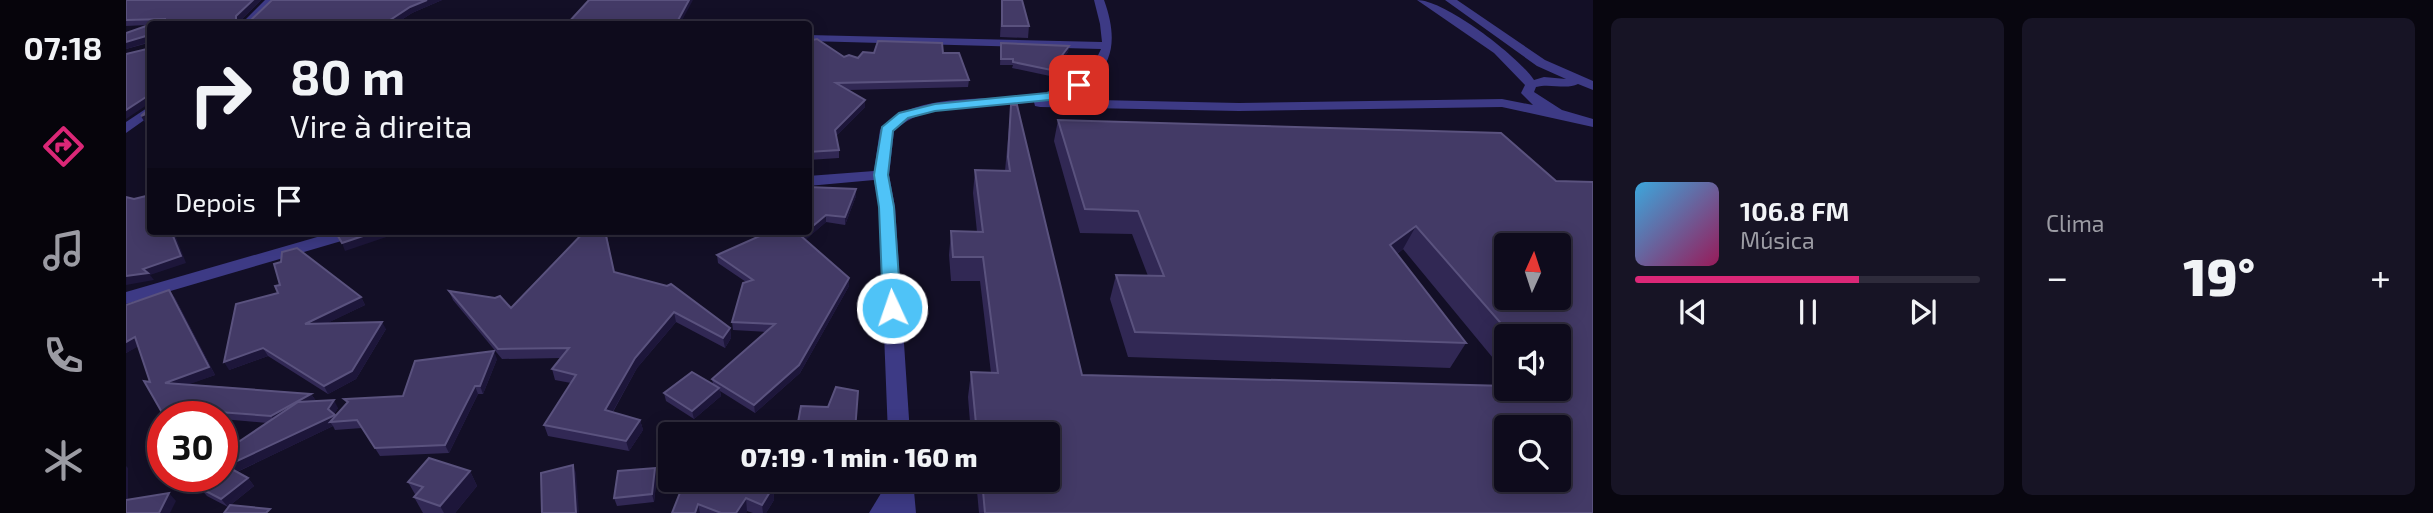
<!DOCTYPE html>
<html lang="pt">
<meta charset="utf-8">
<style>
body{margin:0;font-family:"Exo 2",sans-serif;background:#171425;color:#f1f3f6;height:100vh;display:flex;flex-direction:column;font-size:26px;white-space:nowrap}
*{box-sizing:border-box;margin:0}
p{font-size:23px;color:#9b9ba3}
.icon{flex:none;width:38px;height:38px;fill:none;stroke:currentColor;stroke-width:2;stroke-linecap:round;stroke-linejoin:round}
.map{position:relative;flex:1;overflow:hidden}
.details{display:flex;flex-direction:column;gap:18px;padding:18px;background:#08060f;width:840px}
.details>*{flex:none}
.banner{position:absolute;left:21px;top:21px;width:665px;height:214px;border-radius:7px;box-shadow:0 4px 18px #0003,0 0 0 2px #2e2b3b;background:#0e0b1c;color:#f1f3f6;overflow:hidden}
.needle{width:46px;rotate:3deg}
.controls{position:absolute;left:1368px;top:233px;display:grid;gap:14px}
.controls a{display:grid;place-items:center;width:77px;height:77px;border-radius:7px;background:#0e0b1c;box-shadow:0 4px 18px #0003,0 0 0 2px #2e2b3b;font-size:35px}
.speed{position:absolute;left:21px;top:401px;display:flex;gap:14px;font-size:35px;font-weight:700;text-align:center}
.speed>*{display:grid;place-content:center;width:91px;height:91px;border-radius:50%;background:#0e0b1c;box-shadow:0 4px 18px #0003,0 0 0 2px #2e2b3b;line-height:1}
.speed .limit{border:10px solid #d22;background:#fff;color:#111}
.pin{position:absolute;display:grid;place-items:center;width:60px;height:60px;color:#fff;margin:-30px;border-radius:14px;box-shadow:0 4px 10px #0006}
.me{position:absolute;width:77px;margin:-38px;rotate:357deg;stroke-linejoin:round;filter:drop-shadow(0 0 5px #0008)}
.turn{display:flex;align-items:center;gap:24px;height:147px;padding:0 28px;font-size:32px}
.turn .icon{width:91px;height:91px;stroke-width:2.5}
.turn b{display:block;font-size:49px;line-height:60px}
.then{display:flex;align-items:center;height:66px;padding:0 28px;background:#0003;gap:14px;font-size:26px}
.big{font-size:52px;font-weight:800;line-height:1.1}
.details .widget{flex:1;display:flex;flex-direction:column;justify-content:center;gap:10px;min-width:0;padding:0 24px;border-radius:10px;background:#171425}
.song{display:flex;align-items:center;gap:21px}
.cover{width:84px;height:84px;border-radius:10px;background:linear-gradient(135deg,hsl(200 70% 55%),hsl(330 70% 35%))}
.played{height:7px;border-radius:4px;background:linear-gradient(90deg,#db2777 65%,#2e2b3b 65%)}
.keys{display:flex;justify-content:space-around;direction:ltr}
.heat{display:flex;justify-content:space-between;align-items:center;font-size:38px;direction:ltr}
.details .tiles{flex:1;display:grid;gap:18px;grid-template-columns:repeat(2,1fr)}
.trip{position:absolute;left:532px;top:422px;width:402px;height:70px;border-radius:7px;background:#0e0b1c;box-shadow:0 4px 18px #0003,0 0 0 2px #2e2b3b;font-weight:800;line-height:70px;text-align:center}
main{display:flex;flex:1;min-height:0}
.menu{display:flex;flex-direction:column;width:126px;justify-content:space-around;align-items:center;background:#06040b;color:#9b9ba3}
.menu .icon{width:49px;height:49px}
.menu .current{color:#db2777}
.menu b{font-size:32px;color:#f1f3f6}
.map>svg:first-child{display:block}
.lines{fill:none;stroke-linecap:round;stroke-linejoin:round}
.minor{fill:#3d3a85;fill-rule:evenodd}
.wall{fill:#312854;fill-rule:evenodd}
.shaded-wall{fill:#1d163a}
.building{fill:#433a66;stroke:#5a527e;stroke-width:2;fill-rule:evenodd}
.route{fill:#4fc3f7;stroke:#337fa1;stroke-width:2}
</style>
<main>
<nav class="menu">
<b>07:18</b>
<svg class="icon current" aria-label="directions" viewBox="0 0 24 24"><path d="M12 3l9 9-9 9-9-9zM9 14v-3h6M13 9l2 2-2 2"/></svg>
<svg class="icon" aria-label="music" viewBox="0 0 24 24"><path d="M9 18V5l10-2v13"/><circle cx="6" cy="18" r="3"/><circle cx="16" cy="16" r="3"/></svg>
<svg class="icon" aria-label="phone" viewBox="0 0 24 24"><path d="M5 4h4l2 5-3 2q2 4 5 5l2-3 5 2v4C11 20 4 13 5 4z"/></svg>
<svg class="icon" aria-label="climate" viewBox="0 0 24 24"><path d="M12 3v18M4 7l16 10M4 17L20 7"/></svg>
</nav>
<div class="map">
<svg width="1467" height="513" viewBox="0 0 1467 513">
<rect width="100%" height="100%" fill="#130f26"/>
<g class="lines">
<g class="minor">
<polygon points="139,0 150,0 126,24 115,24"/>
<path d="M968,0H978C998,55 979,84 924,99L1113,103L1376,99L1407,105L1395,93L1399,85L1368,53L1291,0C1319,0 1392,56 1408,80L1418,77L1440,79L1411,66L1319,0H1331L1419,60L1467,81V90L1452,84C1440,90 1424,83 1410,87L1408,92L1436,110L1467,119V127L1376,107L1113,111L914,107L909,106L908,102C864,108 803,98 768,131L763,175L769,207L784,434H762L753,207L748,180L682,186V176L748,171L754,130C800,75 925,120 965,69C969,63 972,55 975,49L682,41V35L976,42L974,24Z"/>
<polygon points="24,106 24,116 0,133 0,122"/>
<polygon points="212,231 238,231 236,235 0,304 0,292"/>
<polygon points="763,480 787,480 790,513 743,513"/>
</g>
</g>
<g class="wall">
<polygon points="0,0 135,0 115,20 125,20 146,0 316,0 286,13 269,24 24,24 24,121 19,123 23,109 21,49 22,43 0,49 0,33 22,25 0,26"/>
<polygon points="876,0 903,26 902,38 874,37"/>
<polygon points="682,41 718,57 732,58 748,53 817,53 843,80 842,87 722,90 739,107 710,136 713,150 713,158 682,160"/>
<polygon points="875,43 943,46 942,52 924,76 886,68 887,65 874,65"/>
<path d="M885,105H891L956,375L1381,386V388H1433V336H1381V375L1277,249L1271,254L1340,343L1324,368L1002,357L984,299L990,275L1022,276L1006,234L954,233L928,141L932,120L1375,133L1430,181L1467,182V513H853L850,480H922V434H845L842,397L845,372L865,373L854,281H825L823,255L825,231L851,232L847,193L849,170L879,171ZM1381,245H1433V298H1381ZM1381,427H1433V480H1381Z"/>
<polygon points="682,187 730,196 719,225 700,222 679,240 723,278 723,286 674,373 629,413 594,391 595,396 568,419 540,401 538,393 587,384 586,379 641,332 607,330 606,322 620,282 592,263 591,255 682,231"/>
<polygon points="431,231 480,231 488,272 604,328 605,338 599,348 550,322 511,368 487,412 514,420 517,430 503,451 422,436 418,425 445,383 429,380 426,369 435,358 376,359 327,300 323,291 385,308 457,233 432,233"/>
<polygon points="43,290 49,298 89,375 62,384 185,394 190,401 212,408 208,414 209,416 221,404 218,399 277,396 371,359 357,394 352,394 323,453 254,456 236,428 209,430 207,426 111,472 122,478 128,486 102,507 81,496 74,488 96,476 141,423 96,419 96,416 38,416 12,346 0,353 0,305"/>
<polygon points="152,293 235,297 239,305 201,323 260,329 230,379 202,394 142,356 103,370"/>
<polygon points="732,391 729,434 671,434 671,428 702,407"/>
<polygon points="529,468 531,476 528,502 491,506 488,498"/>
<polygon points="344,471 351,486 329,513 297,513 288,497 290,496 282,482"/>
<polygon points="559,480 646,480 642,485 647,487 648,500 640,513 627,513 621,511 620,513 546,513"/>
</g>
<g class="shaded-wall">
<polygon points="127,0 135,0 113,22 110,20 110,16"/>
<polygon points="301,0 316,0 286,13 269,24 258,24 284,7"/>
<polygon points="563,0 567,0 554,24 550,24"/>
<polygon points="20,36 23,42 0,49 0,42"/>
<polygon points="943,46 942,52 924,76 925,70"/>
<polygon points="20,97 24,103 0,119 0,110"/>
<polygon points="739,100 739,107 709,137 709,130"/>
<polygon points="24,112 24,121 19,123 15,116"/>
<polygon points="730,189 730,196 719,225 719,217"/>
<polygon points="700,215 700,222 675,244 675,236 682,231 682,230"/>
<polygon points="1290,226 1277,249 1252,269 1264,245"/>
<polygon points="45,231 73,231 50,237 60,263 24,275 28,280 0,285 0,276"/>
<polygon points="252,231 278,231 219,251 216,243"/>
<polygon points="723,278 723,286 674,373 629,413 628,405"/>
<polygon points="43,290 49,298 89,375 45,391 39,383"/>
<polygon points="235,297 239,305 183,332 179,324"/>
<polygon points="548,312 550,322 511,368 482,420 479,410 509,358"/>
<polygon points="256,322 260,329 230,379 202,394 198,386"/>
<polygon points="604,328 605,338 599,348 597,338"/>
<polygon points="9,337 15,345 0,353 0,342"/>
<polygon points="137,348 142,356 103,370 98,362"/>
<polygon points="368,351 371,359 357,394 354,386"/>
<polygon points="349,386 352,394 323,453 319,445"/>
<polygon points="593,388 595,396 568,419 566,411"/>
<polygon points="185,394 190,401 151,424 145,416"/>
<polygon points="208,400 212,408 208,415 209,415 213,421 204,422 207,426 100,477 96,473 96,468 202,409"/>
<polygon points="79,411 83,416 67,416"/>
<polygon points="514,420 517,430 503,451 500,441"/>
<polygon points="447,465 450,473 453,513 450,513"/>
<polygon points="0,466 2,468 2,509 0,508"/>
<polygon points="529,468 531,476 528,502 526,494"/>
<polygon points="344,471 351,486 329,513 318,513 314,506"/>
<polygon points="122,478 128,486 102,507 95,499"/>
<polygon points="636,480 646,480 636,495 634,482"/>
<polygon points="647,487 648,500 640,513 637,513 636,505"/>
<polygon points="43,493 50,501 44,513 33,513"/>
<polygon points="620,498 621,511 620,513 610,513"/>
<polygon points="572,504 574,513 569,513"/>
</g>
<g class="building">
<polygon points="0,0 127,0 110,16 110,20 125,20 146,0 301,0 284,7 258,24 24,24 24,112 15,116 23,109 20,97 0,110 0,54 21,49 23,39 20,36 0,42 0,33 40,19 0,20"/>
<polygon points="463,0 563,0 550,24 441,24"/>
<polygon points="876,0 896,0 903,26 876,26"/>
<polygon points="691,39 718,57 723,55 732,58 737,52 748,53 752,41 816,43 817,53 833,53 843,80 710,83 739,100 709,130 713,150 682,152 682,41"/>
<polygon points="875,43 943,46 925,70 887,62 887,59 875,59"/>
<path d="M885,105H891L956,375L1381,386V388H1433V336H1386L1290,226L1264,245L1340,343L1009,332L990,275L1038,276L1012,211L959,209L932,120L1375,133L1430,181L1467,182V513H859L856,480H922V434H851L845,372L872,373L857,257H827L825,231L857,232L849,170L884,171L882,157ZM1381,245H1433V298H1381ZM1381,427H1433V480H1381Z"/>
<polygon points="682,187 730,189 719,217 700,215 682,230"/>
<polygon points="24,195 24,231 45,231 55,256 17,269 22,273 0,276 0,197 8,199"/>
<polygon points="230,231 252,231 216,243 212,236"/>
<polygon points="459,231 479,231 488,272 541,286 545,284 604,328 597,338 548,312 509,358 479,410 514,420 500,441 418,425 450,375 426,369 443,348 372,349 323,291 369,298 374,296 385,308"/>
<polygon points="645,231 681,231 675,236 723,278 673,365 628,405 586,379 649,324 606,322 617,283 627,280 591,255"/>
<polygon points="171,248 235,297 179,324 256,322 226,371 198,386 137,348 98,362 110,304 152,293 149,286 154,285 148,264 155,262 156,252"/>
<polygon points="43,290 83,367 39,383 185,394 145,416 79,411 67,416 38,416 18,381 24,382 9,337 0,342 0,305"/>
<polygon points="368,351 354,386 349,386 319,445 249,448 231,420 204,422 222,402 218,399 277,396 289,361"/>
<polygon points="566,372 593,388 566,411 538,393"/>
<polygon points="710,387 732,391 729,431 671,428 675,406 702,407"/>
<polygon points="208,400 202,409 209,415 96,468 96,453 172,402"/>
<polygon points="303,458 344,471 314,506 288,497 297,487 282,482"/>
<polygon points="447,465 450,513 416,513 415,473"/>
<polygon points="102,467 122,478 95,499 74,488 90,476 96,476 96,471"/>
<polygon points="529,468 526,494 488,498 492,471"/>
<polygon points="559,480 636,480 634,482 647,487 636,505 620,498 610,513 595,513 572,504 569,513 546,513"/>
<polygon points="43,493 33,513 0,513 0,500"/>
<polygon points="104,505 144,509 140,513 98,513"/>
</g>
<polygon class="route" points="953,82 958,85 957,88 923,100 809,111 782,118 767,131 762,175 768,207 775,308 772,312 760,312 757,308 753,207 748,175 756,127 773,113 809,104 921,93"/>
</svg>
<div class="controls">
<a><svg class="needle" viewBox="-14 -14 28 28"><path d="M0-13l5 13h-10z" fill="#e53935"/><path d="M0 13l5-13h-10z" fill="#9b9ba3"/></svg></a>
<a><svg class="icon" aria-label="sound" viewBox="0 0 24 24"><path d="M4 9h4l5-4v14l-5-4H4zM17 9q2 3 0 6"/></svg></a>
<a><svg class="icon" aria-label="search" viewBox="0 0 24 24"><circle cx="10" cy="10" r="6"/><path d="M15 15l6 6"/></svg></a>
</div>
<div class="speed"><div class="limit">30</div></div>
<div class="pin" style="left:953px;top:85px;background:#d93025"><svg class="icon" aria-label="arrive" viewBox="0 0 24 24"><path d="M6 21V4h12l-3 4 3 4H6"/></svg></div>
<svg class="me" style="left:766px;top:308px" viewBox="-20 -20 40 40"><circle r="17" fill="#4fc3f7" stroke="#fff" stroke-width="3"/><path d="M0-11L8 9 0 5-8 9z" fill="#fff"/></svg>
<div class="trip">07:19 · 1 min · 160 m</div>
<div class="banner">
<div class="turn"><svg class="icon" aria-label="right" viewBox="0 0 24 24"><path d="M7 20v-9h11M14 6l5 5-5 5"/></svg><div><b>80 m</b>Vire à direita</div></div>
<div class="then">Depois<svg class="icon" aria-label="arrive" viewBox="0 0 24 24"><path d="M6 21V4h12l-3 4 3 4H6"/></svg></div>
</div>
</div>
<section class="details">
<div class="tiles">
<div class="widget">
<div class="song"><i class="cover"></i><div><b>106.8 FM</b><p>Música</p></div></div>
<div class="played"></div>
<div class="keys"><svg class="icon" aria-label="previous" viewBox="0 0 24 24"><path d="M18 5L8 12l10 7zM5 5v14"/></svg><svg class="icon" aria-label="pause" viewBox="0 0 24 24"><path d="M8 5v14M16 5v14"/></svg><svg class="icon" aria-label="next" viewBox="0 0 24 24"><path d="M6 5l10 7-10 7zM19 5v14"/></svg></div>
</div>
<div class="widget"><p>Clima</p>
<div class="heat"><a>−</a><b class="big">19°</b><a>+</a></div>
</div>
</div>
</section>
</main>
